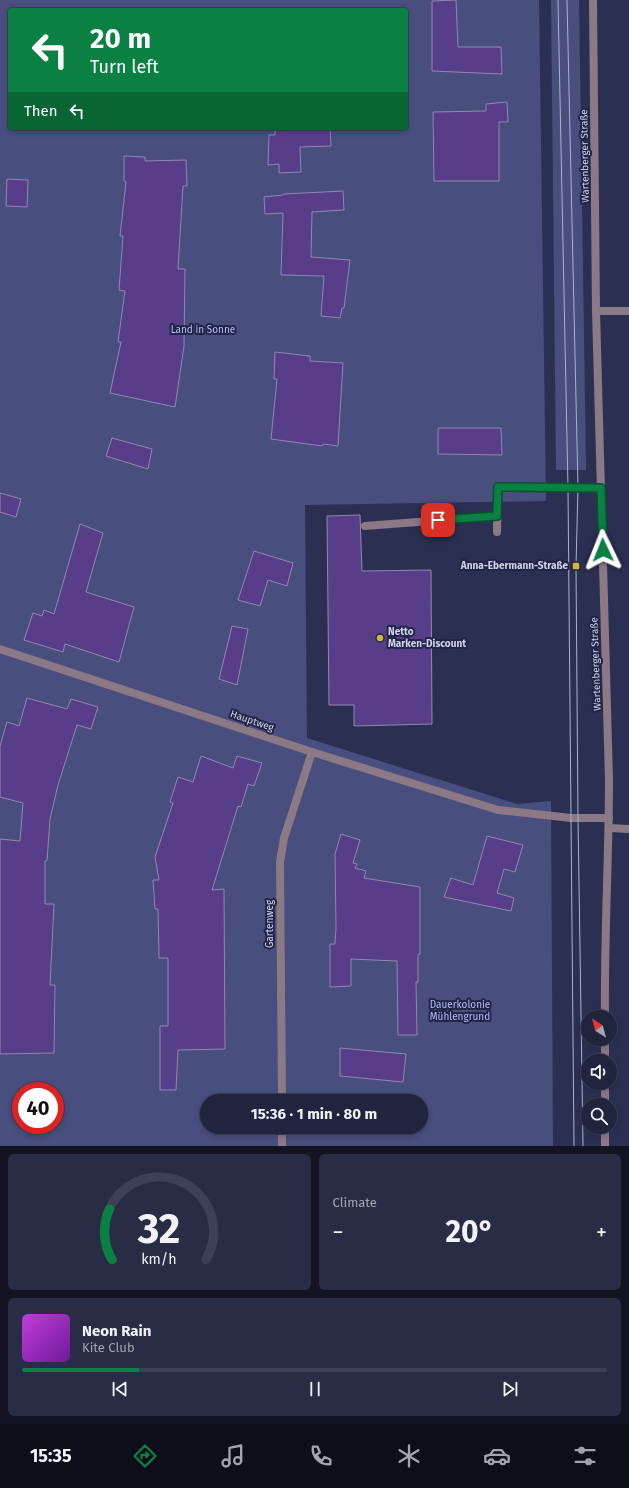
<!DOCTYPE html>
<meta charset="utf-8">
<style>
body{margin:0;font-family:"Fira Sans",sans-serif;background:#282c45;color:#f1f3f6;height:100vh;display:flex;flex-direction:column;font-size:15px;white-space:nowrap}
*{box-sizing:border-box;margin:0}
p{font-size:13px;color:#a2a4b0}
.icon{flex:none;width:22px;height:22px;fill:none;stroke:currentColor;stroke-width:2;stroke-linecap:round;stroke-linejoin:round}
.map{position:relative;height:1146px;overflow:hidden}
.panel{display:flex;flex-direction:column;gap:8px;padding:8px;background:#121422;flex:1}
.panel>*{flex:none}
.top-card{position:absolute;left:8px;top:8px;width:400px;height:122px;border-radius:4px;box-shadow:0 2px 6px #0003,0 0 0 1px #3d4158;background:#0b8043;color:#fff;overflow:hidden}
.needle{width:26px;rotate:324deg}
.controls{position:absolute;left:581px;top:1010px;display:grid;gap:8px}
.controls a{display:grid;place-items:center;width:36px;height:36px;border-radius:50%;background:#20243e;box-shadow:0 2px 6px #0003,0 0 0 1px #3d4158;font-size:20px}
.speed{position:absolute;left:12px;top:1082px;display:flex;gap:8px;font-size:20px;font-weight:700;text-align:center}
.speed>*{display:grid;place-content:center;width:52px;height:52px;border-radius:50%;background:#20243e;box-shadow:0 2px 6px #0003,0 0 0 1px #3d4158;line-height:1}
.speed .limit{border:6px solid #d22;background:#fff;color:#111}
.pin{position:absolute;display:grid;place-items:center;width:34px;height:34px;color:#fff;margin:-17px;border-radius:8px;box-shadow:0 2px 6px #0006}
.me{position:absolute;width:44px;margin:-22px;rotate:358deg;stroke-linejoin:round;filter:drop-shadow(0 0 3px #0008)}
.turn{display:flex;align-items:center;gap:14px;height:84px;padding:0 16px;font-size:18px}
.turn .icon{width:52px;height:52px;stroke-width:2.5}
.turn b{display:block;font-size:28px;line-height:34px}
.then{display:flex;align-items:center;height:38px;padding:0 16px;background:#0003;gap:8px;font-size:15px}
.big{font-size:30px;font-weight:700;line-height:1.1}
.panel .card{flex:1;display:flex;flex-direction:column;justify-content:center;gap:6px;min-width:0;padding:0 14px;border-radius:6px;background:#282c45}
.panel .dial{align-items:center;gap:0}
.dial svg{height:104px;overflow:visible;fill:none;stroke:#3d4158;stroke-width:7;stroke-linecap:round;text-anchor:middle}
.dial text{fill:#f1f3f6;stroke:none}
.song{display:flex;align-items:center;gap:12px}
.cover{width:48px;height:48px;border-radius:6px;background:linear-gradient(135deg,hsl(290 70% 55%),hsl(280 70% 35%))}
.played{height:4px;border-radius:2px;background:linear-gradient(90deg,#0b8043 20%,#3d4158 20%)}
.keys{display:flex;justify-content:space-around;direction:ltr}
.heat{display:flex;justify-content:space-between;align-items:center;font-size:22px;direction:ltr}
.panel .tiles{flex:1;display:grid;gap:8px;grid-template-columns:1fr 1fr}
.card:last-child{grid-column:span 2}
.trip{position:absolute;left:200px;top:1094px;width:228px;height:40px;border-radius:20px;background:#20243e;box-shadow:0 2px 6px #0003,0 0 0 1px #3d4158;font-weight:700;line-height:40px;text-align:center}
.dock{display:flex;height:64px;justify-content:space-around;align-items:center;background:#0d0e19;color:#a2a4b0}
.dock .icon{width:28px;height:28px}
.dock .selected{color:#0b8043}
.dock b{font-size:18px;color:#f1f3f6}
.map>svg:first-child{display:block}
.green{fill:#484e7d;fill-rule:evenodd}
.building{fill:#583e88;stroke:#9287b0}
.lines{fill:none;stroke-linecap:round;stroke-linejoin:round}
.service{stroke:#8b7985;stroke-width:8}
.pedestrian{stroke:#8b7985;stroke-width:8}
.minor{stroke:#8b7985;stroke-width:8}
.tertiary{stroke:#8b7985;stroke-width:8}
.tram{stroke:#adb2ca;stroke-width:1}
.route-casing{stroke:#07532c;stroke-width:10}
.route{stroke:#0b8043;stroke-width:7}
.poi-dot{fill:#d1b736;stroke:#222547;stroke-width:1.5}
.labels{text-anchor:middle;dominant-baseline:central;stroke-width:4;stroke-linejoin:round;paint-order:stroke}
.street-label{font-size:10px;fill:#d0d4ea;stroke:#222547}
.park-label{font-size:10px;fill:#b4bffd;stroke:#222547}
.poi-label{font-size:10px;font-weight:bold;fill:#d0d4ea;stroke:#222547;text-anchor:end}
</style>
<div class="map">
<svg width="629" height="1146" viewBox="0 0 629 1146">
<rect width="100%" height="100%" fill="#2b3052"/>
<g class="green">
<path d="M0,0H539L546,501L305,505L307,738L517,804L551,801L553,1146H0ZM10,10H406V128H10ZM21,1091H55V1125H21ZM207,1101H421V1127H207Z"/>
<polygon points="551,0 579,0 586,470 556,470"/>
</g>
<g class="building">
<polygon points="456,0 458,47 501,47 502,74 432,71 432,1"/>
<polygon points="507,102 508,122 499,122 499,181 434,181 433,112 486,111 486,104"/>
<polygon points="275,128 330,128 331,146 300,147 301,172 279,173 279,164 268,165 269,135 275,135"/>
<polygon points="124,156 145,157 145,161 186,160 187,186 183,186 178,269 185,269 184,346 175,407 110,393 121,342 118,342 125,291 119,290 123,236 120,236 126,182 124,181"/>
<polygon points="7,179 28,180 27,207 6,206"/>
<polygon points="343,191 344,210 312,212 311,257 350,260 344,308 342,308 340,318 321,316 324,276 281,275 283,213 265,214 264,197 283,195 284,194"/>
<polygon points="275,352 310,356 310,361 343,363 338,446 323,444 322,446 271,439 277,379 274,379"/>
<polygon points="438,428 501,428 502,455 438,454"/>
<polygon points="112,438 152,449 148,469 106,456"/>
<polygon points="0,493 21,499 16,517 0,512"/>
<polygon points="360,515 362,571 431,570 432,724 354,726 354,705 329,705 327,516"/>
<polygon points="80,524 103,533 86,592 134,607 119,662 65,644 63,652 24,640 33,613 42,616 44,610 54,614"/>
<polygon points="254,551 293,563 287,586 268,580 260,606 238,600"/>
<polygon points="232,626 248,629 237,685 219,679"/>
<polygon points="27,698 67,709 71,699 98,707 91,729 77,725 58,785 50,819 47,861 45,861 45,904 54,904 50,985 55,985 54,1053 0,1054 0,839 20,841 23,803 0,797 0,746 7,722 19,726"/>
<polygon points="201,756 233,768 237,756 262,763 254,786 248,784 241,807 238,806 212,890 224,889 225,1049 178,1050 176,1090 160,1090 160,1026 168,1026 168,958 159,958 158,909 155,909 153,880 159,880 155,857 173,803 170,802 178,777 193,782"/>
<polygon points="341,834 360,840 353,863 357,864 355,868 366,871 364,878 420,887 420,954 418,954 418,982 416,982 417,1035 398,1035 397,961 351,959 351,986 330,987 330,944 335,944 336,927 335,854"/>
<polygon points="487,836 523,845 515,872 504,869 497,893 514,898 511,911 444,897 451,878 473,885"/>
<polygon points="340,1048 406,1054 403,1082 340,1076"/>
</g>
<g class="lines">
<g class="service">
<polyline points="596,311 629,311"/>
<polyline points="365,526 497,516"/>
<polyline points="497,532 498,487 601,488"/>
<polyline points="498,810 571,818 609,818"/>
<polyline points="282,1101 280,862 284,838 312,752"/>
<polyline points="282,1127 282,1146"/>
</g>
<polyline class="pedestrian" points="0,649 312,752 498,810"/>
<polyline class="minor" points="609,828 629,829"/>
<g class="tertiary">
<path d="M593,0L596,311L609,780C609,859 604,938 605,1017"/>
<polyline points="605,1039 605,1061"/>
<polyline points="605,1083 605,1105"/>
<polyline points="605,1127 605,1146"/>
</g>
<g class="tram">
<polyline points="558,0 568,488 574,1146"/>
<polyline points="567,0 578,488 576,566 578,818 583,1146"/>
</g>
</g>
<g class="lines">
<g class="route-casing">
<polyline id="route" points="438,520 497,516 498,487 601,488 603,550"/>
</g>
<use href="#route" class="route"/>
</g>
<g class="poi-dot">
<rect x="572" y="562" width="8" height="8" rx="2"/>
<circle cx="380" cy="638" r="4"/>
</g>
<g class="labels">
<g class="street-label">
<text transform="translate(585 156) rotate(-91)">Wartenberger Straße</text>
<text transform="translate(596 664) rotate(-92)">Wartenberger Straße</text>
<text transform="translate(252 721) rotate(19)">Hauptweg</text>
<text transform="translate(270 924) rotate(-90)">Gartenweg</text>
</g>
<g class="park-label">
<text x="203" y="330">Land in Sonne</text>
<text x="460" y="1005">Dauerkolonie<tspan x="460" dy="12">Mühlengrund</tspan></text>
</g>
<g class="poi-label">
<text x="568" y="566">Anna-Ebermann-Straße</text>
<text x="388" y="632" text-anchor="start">Netto<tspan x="388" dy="12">Marken-Discount</tspan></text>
</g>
</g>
</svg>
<div class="controls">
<a><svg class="needle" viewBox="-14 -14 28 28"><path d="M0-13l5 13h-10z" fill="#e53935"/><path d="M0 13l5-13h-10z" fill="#a2a4b0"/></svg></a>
<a><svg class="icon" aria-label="sound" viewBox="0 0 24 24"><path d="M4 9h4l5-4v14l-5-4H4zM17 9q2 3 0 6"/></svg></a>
<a><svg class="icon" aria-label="search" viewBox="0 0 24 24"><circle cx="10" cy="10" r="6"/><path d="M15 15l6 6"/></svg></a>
</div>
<div class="speed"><div class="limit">40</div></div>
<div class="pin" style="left:438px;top:520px;background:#d93025"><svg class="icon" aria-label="arrive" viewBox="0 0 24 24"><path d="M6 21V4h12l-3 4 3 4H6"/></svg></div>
<svg class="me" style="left:603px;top:550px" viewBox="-20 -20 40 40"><path d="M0-17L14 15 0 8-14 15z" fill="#0b8043" stroke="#fff" stroke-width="4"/></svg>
<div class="trip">15:36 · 1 min · 80 m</div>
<div class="top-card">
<div class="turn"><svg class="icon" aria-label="left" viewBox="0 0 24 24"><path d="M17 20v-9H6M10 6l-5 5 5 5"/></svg><div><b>20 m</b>Turn left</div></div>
<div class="then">Then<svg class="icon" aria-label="left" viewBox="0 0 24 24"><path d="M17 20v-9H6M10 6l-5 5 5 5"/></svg></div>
</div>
</div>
<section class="panel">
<div class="tiles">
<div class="card dial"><svg viewBox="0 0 100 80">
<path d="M14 69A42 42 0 1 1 86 69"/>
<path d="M14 69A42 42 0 0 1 12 30" stroke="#0b8043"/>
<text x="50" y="56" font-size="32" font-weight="700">32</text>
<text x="50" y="72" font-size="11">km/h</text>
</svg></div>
<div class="card"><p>Climate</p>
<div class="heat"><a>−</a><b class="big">20°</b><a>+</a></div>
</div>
<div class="card">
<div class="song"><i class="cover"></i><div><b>Neon Rain</b><p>Kite Club</p></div></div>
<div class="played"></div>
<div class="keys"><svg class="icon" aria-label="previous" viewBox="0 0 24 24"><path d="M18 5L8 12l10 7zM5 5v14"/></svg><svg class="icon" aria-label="pause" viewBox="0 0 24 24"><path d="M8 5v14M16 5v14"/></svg><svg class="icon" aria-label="next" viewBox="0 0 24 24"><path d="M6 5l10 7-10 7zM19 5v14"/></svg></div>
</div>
</div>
</section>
<nav class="dock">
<b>15:35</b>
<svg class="icon selected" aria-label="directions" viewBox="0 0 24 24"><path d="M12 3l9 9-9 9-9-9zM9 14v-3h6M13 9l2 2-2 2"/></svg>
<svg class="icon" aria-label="music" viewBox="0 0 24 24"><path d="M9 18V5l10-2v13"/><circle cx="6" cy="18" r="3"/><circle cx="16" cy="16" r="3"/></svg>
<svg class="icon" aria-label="phone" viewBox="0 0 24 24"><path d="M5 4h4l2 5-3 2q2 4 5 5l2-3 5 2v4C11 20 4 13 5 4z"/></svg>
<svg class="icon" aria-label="climate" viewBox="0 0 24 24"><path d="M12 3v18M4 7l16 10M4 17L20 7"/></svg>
<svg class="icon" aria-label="car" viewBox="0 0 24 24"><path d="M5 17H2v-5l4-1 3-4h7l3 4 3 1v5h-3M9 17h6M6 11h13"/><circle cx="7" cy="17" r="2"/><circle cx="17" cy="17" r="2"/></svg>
<svg class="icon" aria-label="filters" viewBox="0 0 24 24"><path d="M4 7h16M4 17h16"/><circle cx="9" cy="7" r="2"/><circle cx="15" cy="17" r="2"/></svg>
</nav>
